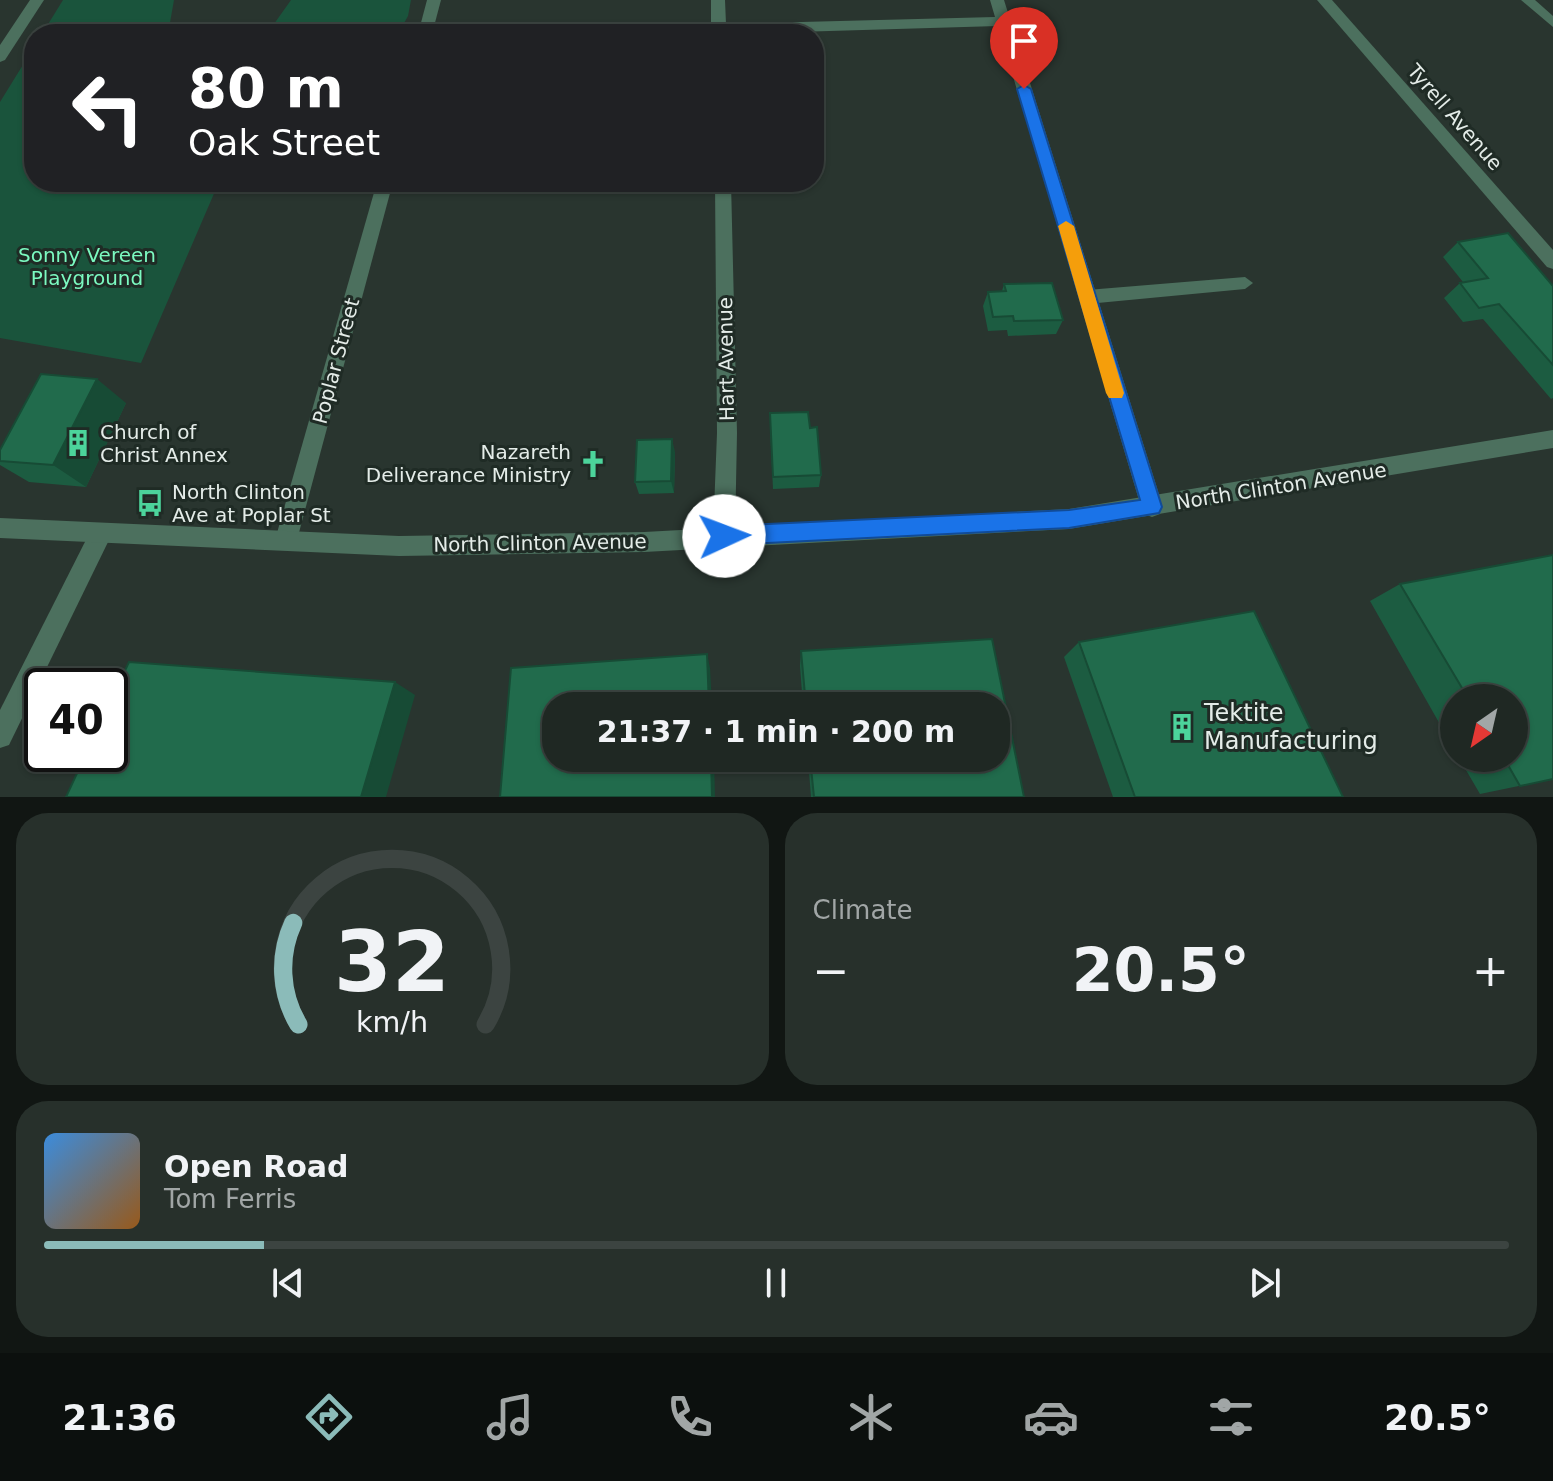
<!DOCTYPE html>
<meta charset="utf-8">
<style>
body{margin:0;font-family:"DejaVu Sans",sans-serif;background:#27302b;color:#f1f3f6;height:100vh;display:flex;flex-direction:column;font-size:30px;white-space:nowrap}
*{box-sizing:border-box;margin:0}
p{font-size:26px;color:#a1a6a6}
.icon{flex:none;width:44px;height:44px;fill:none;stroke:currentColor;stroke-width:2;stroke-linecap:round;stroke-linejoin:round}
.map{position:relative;height:797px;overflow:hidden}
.drawer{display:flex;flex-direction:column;gap:16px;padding:16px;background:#111613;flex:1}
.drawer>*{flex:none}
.hud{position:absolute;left:24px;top:24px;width:800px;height:168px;border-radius:32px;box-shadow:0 2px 6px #0004,0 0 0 2px #3c4441;background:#202124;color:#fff;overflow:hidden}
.needle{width:52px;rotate:214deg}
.buttons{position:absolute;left:1440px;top:684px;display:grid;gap:16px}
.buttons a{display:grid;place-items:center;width:88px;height:88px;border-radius:50%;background:#1f2823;box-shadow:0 2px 6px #0004,0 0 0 2px #3c4441;font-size:40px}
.speed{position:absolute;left:24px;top:668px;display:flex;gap:16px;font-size:40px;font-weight:700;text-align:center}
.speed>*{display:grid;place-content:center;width:104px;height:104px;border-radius:50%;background:#1f2823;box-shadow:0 2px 6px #0004,0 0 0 2px #3c4441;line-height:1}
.speed .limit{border:4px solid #111;border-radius:12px;background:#fff;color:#111}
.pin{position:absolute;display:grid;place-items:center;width:68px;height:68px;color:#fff;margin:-82px -34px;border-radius:50% 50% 50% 0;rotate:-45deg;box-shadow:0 0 8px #0007}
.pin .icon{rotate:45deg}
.me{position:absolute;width:88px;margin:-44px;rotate:88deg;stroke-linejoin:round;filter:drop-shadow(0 0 6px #0008)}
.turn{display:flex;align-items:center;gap:28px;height:168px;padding:0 32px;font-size:36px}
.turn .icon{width:104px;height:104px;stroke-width:2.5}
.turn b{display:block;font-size:56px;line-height:68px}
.big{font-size:60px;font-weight:700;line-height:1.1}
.drawer .tile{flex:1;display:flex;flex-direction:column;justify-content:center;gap:12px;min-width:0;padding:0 28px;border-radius:32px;background:#27302b}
.drawer .dial{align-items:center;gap:0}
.dial svg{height:208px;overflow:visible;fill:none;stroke:#3c4441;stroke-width:7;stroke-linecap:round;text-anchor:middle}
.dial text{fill:#f1f3f6;stroke:none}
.song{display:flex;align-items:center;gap:24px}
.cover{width:96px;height:96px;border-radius:12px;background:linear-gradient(135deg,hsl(210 70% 55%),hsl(30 70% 35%))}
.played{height:8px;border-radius:4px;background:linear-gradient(90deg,#8bbbb9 15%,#3c4441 15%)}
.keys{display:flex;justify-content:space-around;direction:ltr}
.heat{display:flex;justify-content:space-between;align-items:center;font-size:44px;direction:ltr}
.drawer .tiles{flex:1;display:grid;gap:16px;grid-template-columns:1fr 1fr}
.tile:last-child{grid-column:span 2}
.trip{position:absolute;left:542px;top:692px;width:468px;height:80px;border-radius:32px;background:#1f2823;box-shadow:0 2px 6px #0004,0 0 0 2px #3c4441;font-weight:700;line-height:80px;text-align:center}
.dock{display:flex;height:128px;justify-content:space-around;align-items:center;background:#0c100e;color:#a1a6a6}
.dock .icon{width:56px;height:56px}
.dock .selected{color:#8bbbb9}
.dock b{font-size:36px;color:#f1f3f6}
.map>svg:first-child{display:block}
.green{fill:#1a543c}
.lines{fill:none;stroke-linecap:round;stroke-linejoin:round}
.service{fill:#4c705e;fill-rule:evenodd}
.minor{fill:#4c705e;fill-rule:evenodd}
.tertiary{fill:#4c705e;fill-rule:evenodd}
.wall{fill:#1c5c41}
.shaded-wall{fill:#174b35}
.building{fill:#216b4c;stroke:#174b35;stroke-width:2}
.route{fill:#1a73e8;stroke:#114b97;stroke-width:2}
.slow{fill:#f59e0b}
.labels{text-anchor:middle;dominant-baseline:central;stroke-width:6;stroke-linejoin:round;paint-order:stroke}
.street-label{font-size:20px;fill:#e4ece8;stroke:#1f2b25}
.park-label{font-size:20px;fill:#7bf9c0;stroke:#1f2b25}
.poi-label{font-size:20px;fill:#e4ece8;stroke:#1f2b25;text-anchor:start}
.near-poi-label{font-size:24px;fill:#e4ece8;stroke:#1f2b25;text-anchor:start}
</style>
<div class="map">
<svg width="1553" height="797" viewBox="0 0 1553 797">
<rect width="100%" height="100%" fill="#29352f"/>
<g class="green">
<polygon points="63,0 174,0 168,34 42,34"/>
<polygon points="291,0 411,0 408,16 398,34 223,34 269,31"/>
<polygon points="34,47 34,182 219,182 141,363 0,338 0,102"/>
</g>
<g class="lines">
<g class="service">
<polygon points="1521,0 1535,0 1553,16 1553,27"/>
<polygon points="1245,277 1253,283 1245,289 1087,304 1079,297 1087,290"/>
</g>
<g class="minor">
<polygon points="30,0 44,0 5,60 0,62 0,45"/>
<polygon points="427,0 441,0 432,34 418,34"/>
<polygon points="711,0 725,0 726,24 995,17 990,0 1004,0 1163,507 1160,514 1152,517 1144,514 1141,507 998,26 726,34 517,34 524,29 711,24"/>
<polygon points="1317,0 1332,0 1553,250 1553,269 1547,267"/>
<polygon points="377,182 393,182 297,540 294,547 286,550 278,547 275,540"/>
<polygon points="715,182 731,182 737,433 735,536 732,543 724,546 716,543 713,536 717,433"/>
<polygon points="101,523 109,526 112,533 109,540 9,745 0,748 0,710 93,526"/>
</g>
<polygon class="tertiary" points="1553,430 1553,448 1069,529 644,552 399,556 0,538 0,518 399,536 644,532 1069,509"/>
</g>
<g class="wall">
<polygon points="1458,242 1553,286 1553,398 1551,399 1483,319 1463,322 1444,298 1460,283 1463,282 1443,257"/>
<polygon points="1004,284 1063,320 1056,334 1008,336 1007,330 988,331 983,306 988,292 1002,291"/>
<polygon points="126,403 86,487 29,482 0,465 0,450"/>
<polygon points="770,426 810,428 821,475 819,487 773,489"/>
<polygon points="675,452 674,493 639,494 635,482"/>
<polygon points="1553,555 1553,779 1480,794 1459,758 1514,758 1514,698 1454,698 1454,749 1370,601 1400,584"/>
<polygon points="992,639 1024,797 811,797 808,758 996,758 996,706 803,706 800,666 801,651"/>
<polygon points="1079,642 1343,797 1113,797 1064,657"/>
</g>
<g class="shaded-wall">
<polygon points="97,379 126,403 86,487 53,465"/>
<polygon points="672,439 675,452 674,493 671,481"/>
<polygon points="707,654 710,668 712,706 709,706"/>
<polygon points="395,682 415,695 386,797 361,797"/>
<polygon points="711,758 714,758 715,797 712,797"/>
</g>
<g class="building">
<polygon points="1508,233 1553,286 1553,365 1499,304 1479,308 1460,283 1488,278 1458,242"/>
<polygon points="1052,283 1063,320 1014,321 1013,316 993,317 988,292 1006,291 1004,284"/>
<polygon points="41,374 97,379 53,465 0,461 0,450"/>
<polygon points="808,412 810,428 817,427 821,475 773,477 770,413"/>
<polygon points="672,439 671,481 635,482 637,440"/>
<polygon points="1553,555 1553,779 1520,786 1504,758 1514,758 1514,698 1468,698 1400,584"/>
<polygon points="1254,611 1343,797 1135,797 1079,642"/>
<polygon points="992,639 1024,797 814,797 810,758 996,758 996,706 806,706 801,651"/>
<polygon points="707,654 709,706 556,706 556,758 711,758 712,797 500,797 511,668"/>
<polygon points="129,662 395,682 361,797 66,797 86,754 110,754 110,702"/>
</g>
<polygon class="route" points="1024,85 1031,89 1162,507 1159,513 1069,528 724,545 717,542 714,536 717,529 724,526 1069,510 1140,500 1017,89"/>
<polygon class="slow" points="1066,221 1074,226 1124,393 1122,398 1109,398 1106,393 1058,226"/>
<defs>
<g id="building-bare" transform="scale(2.16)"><path d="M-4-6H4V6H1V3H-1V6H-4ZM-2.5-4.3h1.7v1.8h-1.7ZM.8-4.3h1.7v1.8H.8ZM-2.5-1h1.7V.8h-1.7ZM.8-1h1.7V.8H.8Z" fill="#4cd49b" stroke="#1f2b25" stroke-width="2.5" paint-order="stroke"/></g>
<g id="church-bare" transform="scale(2.16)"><path d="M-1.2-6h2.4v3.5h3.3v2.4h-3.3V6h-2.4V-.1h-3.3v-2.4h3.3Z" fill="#4cd49b" stroke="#1f2b25" stroke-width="2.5" paint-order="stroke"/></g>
<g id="bus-bare" transform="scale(2.16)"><path d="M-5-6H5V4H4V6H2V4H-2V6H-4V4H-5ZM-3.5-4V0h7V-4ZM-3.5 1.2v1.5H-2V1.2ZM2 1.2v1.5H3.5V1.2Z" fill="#4cd49b" stroke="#1f2b25" stroke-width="2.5" paint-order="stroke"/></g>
</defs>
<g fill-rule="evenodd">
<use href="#building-bare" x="78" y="443"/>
<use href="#church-bare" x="593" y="464"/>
<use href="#bus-bare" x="150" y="503"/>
<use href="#building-bare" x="1182" y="727"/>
</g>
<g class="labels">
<g class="street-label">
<text transform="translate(1455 117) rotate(49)">Tyrell Avenue</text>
<text transform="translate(726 359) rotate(-91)">Hart Avenue</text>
<text transform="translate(336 361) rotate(-75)">Poplar Street</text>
<text transform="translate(1281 486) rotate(-9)">North Clinton Avenue</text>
<text transform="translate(540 543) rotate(-1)">North Clinton Avenue</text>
</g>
<g class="park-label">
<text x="87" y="255">Sonny Vereen<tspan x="87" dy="23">Playground</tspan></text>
</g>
<g class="poi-label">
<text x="100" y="432">Church of<tspan x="100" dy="23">Christ Annex</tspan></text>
<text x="571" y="452" text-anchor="end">Nazareth<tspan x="571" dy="23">Deliverance Ministry</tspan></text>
<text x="172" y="492">North Clinton<tspan x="172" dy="23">Ave at Poplar St</tspan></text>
</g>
<g class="near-poi-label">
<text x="1204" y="713">Tektite<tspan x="1204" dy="28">Manufacturing</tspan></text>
</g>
</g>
</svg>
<div class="buttons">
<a><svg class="needle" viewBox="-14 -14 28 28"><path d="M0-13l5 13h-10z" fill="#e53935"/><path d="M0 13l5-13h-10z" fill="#a1a6a6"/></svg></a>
</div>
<div class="speed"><div class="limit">40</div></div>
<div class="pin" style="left:1024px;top:89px;background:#d93025"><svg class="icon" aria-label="arrive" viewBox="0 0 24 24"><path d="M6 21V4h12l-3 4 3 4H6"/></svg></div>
<svg class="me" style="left:724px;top:536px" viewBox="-20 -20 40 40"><circle r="19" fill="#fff"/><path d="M0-13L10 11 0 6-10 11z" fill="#1a73e8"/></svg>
<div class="trip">21:37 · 1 min · 200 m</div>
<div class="hud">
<div class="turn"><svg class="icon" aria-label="left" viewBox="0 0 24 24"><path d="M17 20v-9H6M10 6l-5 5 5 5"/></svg><div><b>80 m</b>Oak Street</div></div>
</div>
</div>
<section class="drawer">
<div class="tiles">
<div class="tile dial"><svg viewBox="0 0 100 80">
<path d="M14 69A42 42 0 1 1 86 69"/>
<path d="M14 69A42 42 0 0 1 12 30" stroke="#8bbbb9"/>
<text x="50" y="56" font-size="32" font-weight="700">32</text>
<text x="50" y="72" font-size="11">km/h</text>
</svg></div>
<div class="tile"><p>Climate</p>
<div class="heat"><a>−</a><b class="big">20.5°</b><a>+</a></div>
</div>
<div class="tile">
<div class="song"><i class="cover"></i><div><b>Open Road</b><p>Tom Ferris</p></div></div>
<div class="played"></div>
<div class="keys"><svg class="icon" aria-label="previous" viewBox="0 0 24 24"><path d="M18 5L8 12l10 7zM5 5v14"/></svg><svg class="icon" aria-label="pause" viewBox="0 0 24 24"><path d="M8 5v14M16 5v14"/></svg><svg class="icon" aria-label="next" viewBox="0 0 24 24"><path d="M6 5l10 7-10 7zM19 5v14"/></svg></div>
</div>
</div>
</section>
<nav class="dock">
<b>21:36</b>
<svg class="icon selected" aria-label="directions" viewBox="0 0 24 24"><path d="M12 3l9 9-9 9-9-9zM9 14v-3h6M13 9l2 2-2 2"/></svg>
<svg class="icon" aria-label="music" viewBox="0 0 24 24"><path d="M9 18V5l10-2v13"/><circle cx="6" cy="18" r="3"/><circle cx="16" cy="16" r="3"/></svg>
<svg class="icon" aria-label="phone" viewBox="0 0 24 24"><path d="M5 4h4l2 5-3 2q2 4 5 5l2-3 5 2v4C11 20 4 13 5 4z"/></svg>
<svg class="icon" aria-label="climate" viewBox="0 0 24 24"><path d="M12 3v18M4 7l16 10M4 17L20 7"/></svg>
<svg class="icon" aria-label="car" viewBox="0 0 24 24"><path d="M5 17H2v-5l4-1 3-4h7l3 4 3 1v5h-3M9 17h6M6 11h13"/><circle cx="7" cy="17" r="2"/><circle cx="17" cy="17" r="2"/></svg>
<svg class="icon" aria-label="filters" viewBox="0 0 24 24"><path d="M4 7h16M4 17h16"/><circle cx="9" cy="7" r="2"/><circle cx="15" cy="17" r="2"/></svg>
<b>20.5°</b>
</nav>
